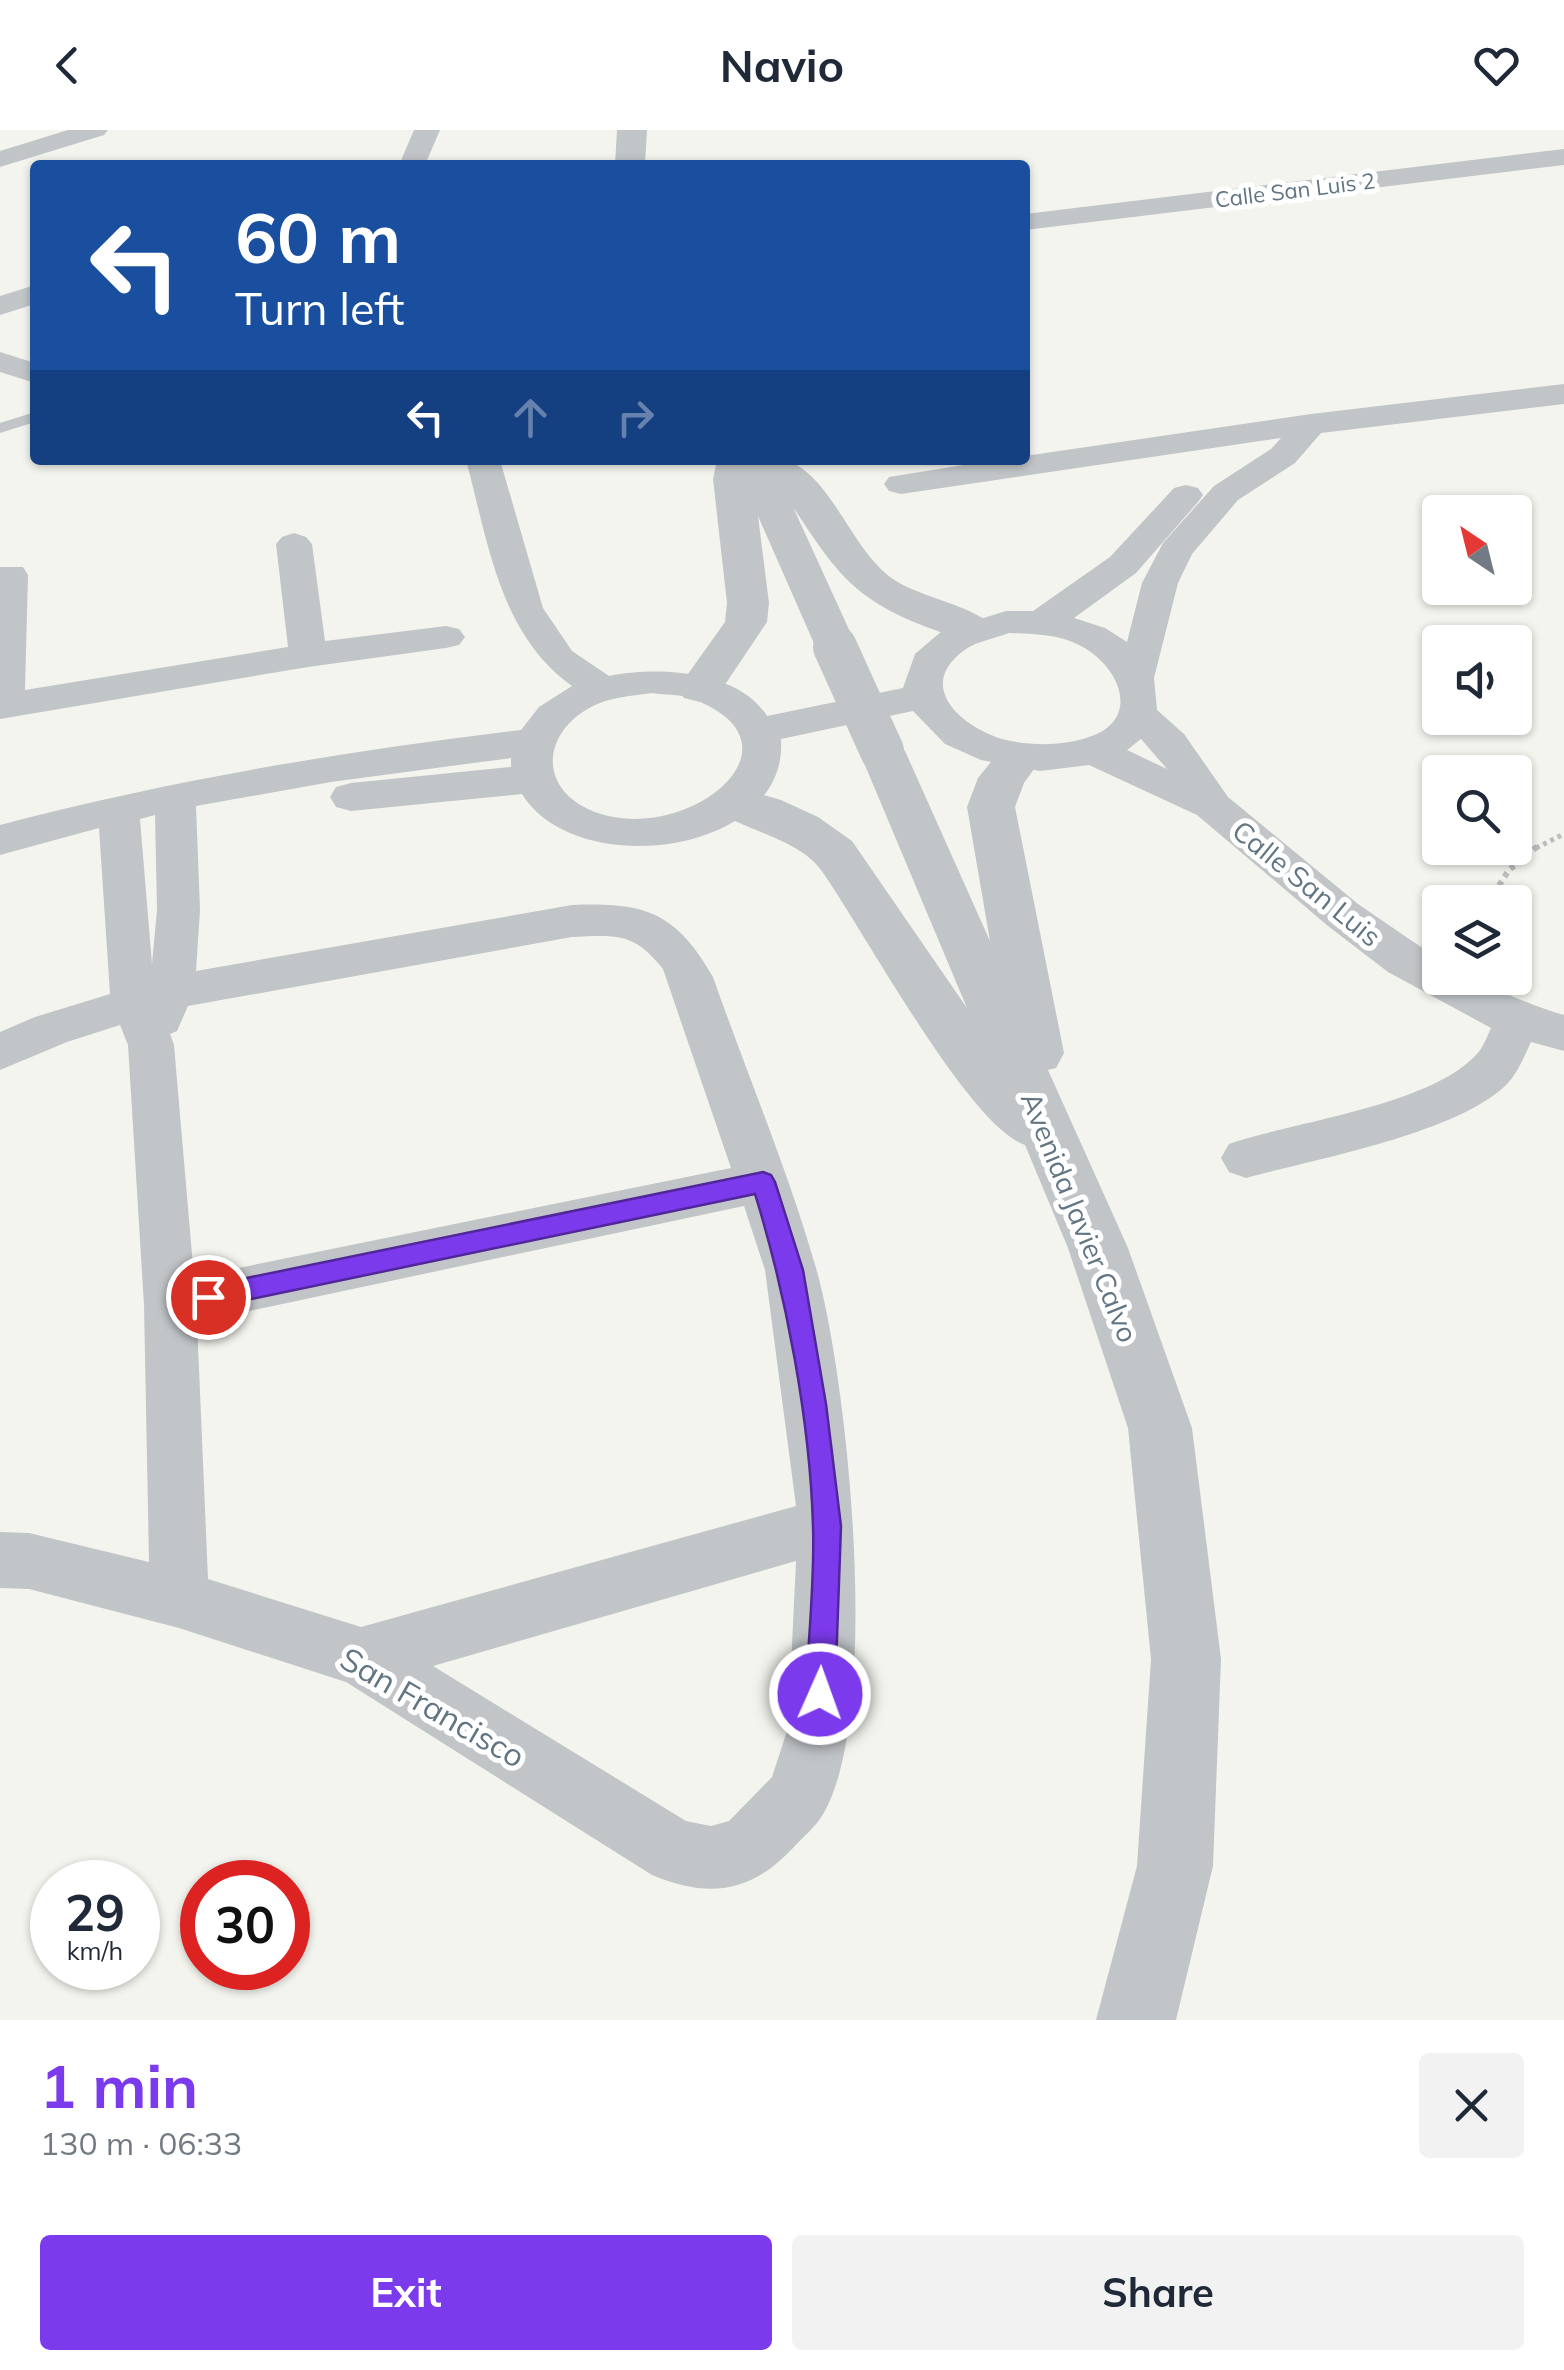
<!DOCTYPE html>
<html lang="en">
<head>
<meta charset="utf-8">
<style>
  :root { --surface:#fff; --page:#f2f2f3; --text:#1f2937; --muted:#747a83; --accent:#7c3aed }
  body { margin:0; font-family:Mulish,sans-serif; background:var(--page); color:var(--text); height:100vh; display:flex; flex-direction:column; font-size:38px; white-space:nowrap }
  * { box-sizing:border-box; margin:0 }
  p { font-size:32px; color:var(--muted) }
  .icon { flex:none; width:55px; height:55px; fill:none; stroke:currentColor; stroke-width:2; stroke-linecap:round; stroke-linejoin:round }
  .map { position:relative; height:1890px; overflow:hidden }
  .panel { display:flex; flex-direction:column; background:var(--surface); flex:1 }
  .panel>* { flex:none }
  .banner { position:absolute; left:30px; top:30px; width:1000px; height:305px; border-radius:10px; box-shadow:0 2px 8px #0004; background:#1a4fa0; color:#fff; overflow:hidden }
  .needle { width:65px; rotate:325deg }
  .controls { position:absolute; left:1422px; top:365px; display:grid; gap:20px }
  .controls a { display:grid; place-items:center; width:110px; height:110px; border-radius:10px; background:var(--surface); box-shadow:0 2px 8px #0004; font-size:50px }
  .speed { position:absolute; left:30px; top:1730px; display:flex; gap:20px; font-size:50px; font-weight:700; text-align:center }
  .speed>* { display:grid; place-content:center; width:130px; height:130px; border-radius:50%; background:var(--surface); box-shadow:0 2px 8px #0004; line-height:1 }
  .speed small { font-size:25px; font-weight:400 }
  .speed .limit { border:15px solid #d22; background:#fff; color:#111 }
  .pin { position:absolute; display:grid; place-items:center; width:85px; height:85px; color:#fff; margin:-42px; border:5px solid #fff; border-radius:50%; box-shadow:0 2px 10px #0007 }
  .me { position:absolute; width:110px; margin:-55px; rotate:2deg; stroke-linejoin:round; filter:drop-shadow(0 0 8px #0008) }
  .turn { display:flex; align-items:center; gap:35px; height:210px; padding:0 40px; font-size:45px }
  .turn .icon { width:130px; height:130px; stroke-width:2.5 }
  .turn b { display:block; font-size:70px; line-height:85px }
  .lanes { display:flex; align-items:center; height:95px; padding:0 40px; background:#0003; justify-content:center; gap:50px; direction:ltr }
  .lanes .off { opacity:.35 }
  .round { display:grid; place-items:center; flex:none; width:105px; height:105px; border-radius:10px; background:var(--page) }
  .overview { display:flex; align-items:center; justify-content:space-between; height:170px; padding:0 40px }
  h1 { font-size:60px; font-weight:700; line-height:75px; color:var(--accent) }
  .action { display:flex; gap:20px; margin-top:auto; padding:20px 40px }
  .action a { flex:1; height:115px; border-radius:10px; background:var(--accent); color:#fff; font-size:40px; font-weight:700; line-height:115px; text-align:center }
  .action a+a { background:var(--page); color:var(--text) }
  header { display:flex; justify-content:space-between; align-items:center; height:130px; padding:0 40px; background:var(--surface); font-size:45px; font-weight:700 }
  .map>svg:first-child { display:block }
  .lines { fill:none; stroke-linecap:round; stroke-linejoin:round }
  .path-far1 { stroke:#bbbdbf; stroke-width:5; stroke-dasharray:4 4; stroke-linecap:butt }
  .path { stroke:#bbbdbf; stroke-width:6; stroke-dasharray:5 5; stroke-linecap:butt }
  .service { fill:#c1c5c8; fill-rule:evenodd }
  .minor { fill:#c1c5c8; fill-rule:evenodd }
  .tertiary { fill:#c1c5c8; fill-rule:evenodd }
  .tertiary-bridge { stroke:#c1c5c8; stroke-width:44 }
  .route { fill:#7c3aed; stroke:#51269a; stroke-width:2.5 }
  .labels { text-anchor:middle; dominant-baseline:central; stroke-width:10; stroke-linejoin:round; paint-order:stroke }
  .far-street-label { font-size:22px; fill:#627582; stroke:#fff }
  .street-label { font-size:28px; fill:#627582; stroke:#fff }
  .near-street-label { font-size:32px; fill:#627582; stroke:#fff }
</style>
</head>
<body>
<header><svg class="icon" aria-label="back" viewBox="0 0 24 24"><path d="M15 5l-7 7 7 7"/></svg>Navio<svg class="icon" aria-label="heart" viewBox="0 0 24 24"><path d="M12 20l-8-8c-3-5 5-10 8-4 3-6 11-1 8 4z"/></svg></header>
<div class="map">
<svg width="1564" height="1890" viewBox="0 0 1564 1890">
  <rect width="100%" height="100%" fill="#f4f4ef"/>
  <g class="lines">
    <polyline class="path-far1" points="1536,718 1564,704"/>
    <polyline class="path" points="1488,772 1509,740 1539,715"/>
    <polygon class="service" points="35,282 35,292 0,303 0,293"/>
    <g class="minor">
      <polygon points="68,0 108,0 104,5 0,37 0,21"/>
      <polygon points="414,0 440,0 425,35 399,35"/>
      <polygon points="1564,19 1564,35 1025,100 1025,84"/>
      <polygon points="35,155 35,174 0,185 0,166"/>
      <polygon points="0,222 35,233 35,253 0,242"/>
      <path d="M1564 254V274L1321 303 1295 333 1238 370 1192 424 1178 453 1154 548 1157 580 1184 604 1228 667 1358 774 1440 830V848C1484 848 1521 874 1564 885V921L1531 912C1525 925 1518 942 1508 953 1460 1003 1315 1029 1246 1048L1229 1042 1221 1028 1229 1014C1296 991 1428 976 1476 925 1483 918 1487 907 1491 898L1388 842 1328 796 1197 685 1089 635 1040 641 981 630 945 614 913 581 781 609C789 725 576 752 522 664L351 681 336 677 330 667 336 657 351 653 511 637V628L331 652 196 676 200 780 196 841 572 775C645 772 676 782 713 847 747 944 788 1040 816 1138 848 1249 884 1594 820 1689 813 1699 802 1708 794 1717 751 1763 710 1769 652 1745L346 1552 179 1498 29 1459 0 1458V1402L29 1403 149 1432 144 1175 128 915 120 895 67 912 0 940V902L35 887 110 864 99 698 0 725V695C171 650 345 621 521 600L539 577 572 556C499 504 488 411 466 330H500L543 478 572 521 609 546C657 536 738 540 767 586L903 558 915 524 942 501 1006 481H1033L1110 427 1174 358 1186 355 1198 358 1203 365 1198 372 1136 443 1074 488 1105 498 1127 512 1142 453 1163 413 1214 356 1271 319 1281 308 901 364 889 361 884 354 889 347 995 330H1025V326L1311 284ZM1009 503C1032 504 1056 504 1077 514 1119 533 1145 591 1086 608 1061 616 1028 616 1002 609 960 596 914 555 966 519 978 511 996 508 1009 503ZM652 563C664 565 678 564 690 568 819 614 680 722 588 679 536 654 545 600 593 576 611 567 632 566 652 563ZM1141 609 1167 639 1127 620ZM155 685 157 780 152 834 140 689ZM572 807C616 805 634 802 663 839L731 1038 194 1147 174 915 170 904 177 901 188 876ZM744 1076 765 1140 796 1376 361 1497 208 1449 197 1192ZM796 1431 788 1598 772 1647 729 1691 711 1696 686 1691 433 1536Z"/>
      <polygon points="294,403 306,407 312,414 325,511 446,496 459,499 465,507 459,515 446,518 308,537 0,589 0,437 23,437 28,445 25,560 288,517 276,414 282,407"/>
    </g>
    <g class="tertiary">
      <polygon points="617,0 647,0 645,35 615,35"/>
      <path d="M717 330C737 330 767 324 786 330 832 346 851 420 893 449 918 467 980 477 995 499L988 508C966 514 950 505 929 498 853 469 836 442 793 377L857 517 850 527 835 530 820 527 758 386 769 473 767 492 716 568 700 572 684 568 678 558 725 492 727 473 713 349Z"/>
      <path d="M882 606 898 610 905 621 990 811 967 677 978 648 1003 617 1019 613 1035 617 1042 628 1024 653 1015 677 1064 923 1056 938 1048 940 1128 1118 1192 1298 1221 1529 1213 1736 1176 1890H1096L1137 1736 1151 1529 1128 1298 1068 1118 1025 1015C968 996 862 797 821 740 795 704 728 699 712 673L719 662 736 657 781 670 818 687 852 711 967 878 859 621 866 610Z"/>
    </g>
    <polyline class="tertiary-bridge" points="835,517 882,621"/>
  </g>
  <path class="route" d="M763 1042 771 1045 775 1052 803 1140 826 1274 841 1396 835 1564 831 1575 820 1579 810 1575 806 1564C808 1509 815 1451 813 1396 810 1290 786 1164 755 1064L208 1178 199 1175 195 1167 199 1160 208 1156Z"/>
  <g class="labels">
    <g class="far-street-label">
      <text transform="translate(1295 60) rotate(-7)">Calle San Luis 2</text>
    </g>
    <g class="street-label">
      <text transform="translate(1307 753) rotate(39)">Calle San Luis</text>
      <text transform="translate(1080 1087) rotate(68)">Avenida Javier Calvo</text>
    </g>
    <g class="near-street-label">
      <text transform="translate(433 1577) rotate(30)">San Francisco</text>
    </g>
  </g>
</svg>
<div class="controls">
<a><svg class="needle" viewBox="-14 -14 28 28"><path d="M0-13l5 13h-10z" fill="#e53935"/><path d="M0 13l5-13h-10z" fill="#747a83"/></svg></a>
<a><svg class="icon" aria-label="sound" viewBox="0 0 24 24"><path d="M4 9h4l5-4v14l-5-4H4zM17 9q2 3 0 6"/></svg></a>
<a><svg class="icon" aria-label="search" viewBox="0 0 24 24"><circle cx="10" cy="10" r="6"/><path d="M15 15l6 6"/></svg></a>
<a><svg class="icon" aria-label="layers" viewBox="0 0 24 24"><path d="M12 4l9 5-9 5-9-5zM3 14l9 5 9-5"/></svg></a>
</div>
<div class="speed"><div>29<small>km/h</small></div><div class="limit">30</div></div>
<div class="pin" style="left:208px;top:1167px;background:#d93025"><svg class="icon" aria-label="arrive" viewBox="0 0 24 24"><path d="M6 21V4h12l-3 4 3 4H6"/></svg></div>
<svg class="me" style="left:820px;top:1564px" viewBox="-20 -20 40 40"><circle r="17" fill="#7c3aed" stroke="#fff" stroke-width="3"/><path d="M0-11L8 9 0 5-8 9z" fill="#fff"/></svg>
<div class="banner">
<div class="turn"><svg class="icon" aria-label="left" viewBox="0 0 24 24"><path d="M17 20v-9H6M10 6l-5 5 5 5"/></svg><div><b>60 m</b>Turn left</div></div>
<div class="lanes"><svg class="icon" aria-label="left" viewBox="0 0 24 24"><path d="M17 20v-9H6M10 6l-5 5 5 5"/></svg><svg class="icon off" aria-label="ahead" viewBox="0 0 24 24"><path d="M12 20V5M6 11l6-6 6 6"/></svg><svg class="icon off" aria-label="right" viewBox="0 0 24 24"><path d="M7 20v-9h11M14 6l5 5-5 5"/></svg></div>
</div>
</div>
<section class="panel">
<div class="overview"><div><h1>1 min</h1><p>130 m · 06:33</p></div><a class="round"><svg class="icon" aria-label="close" viewBox="0 0 24 24"><path d="M6 6l12 12M18 6L6 18"/></svg></a></div>
<div class="action"><a>Exit</a><a>Share</a></div>
</section>
</body>
</html>
